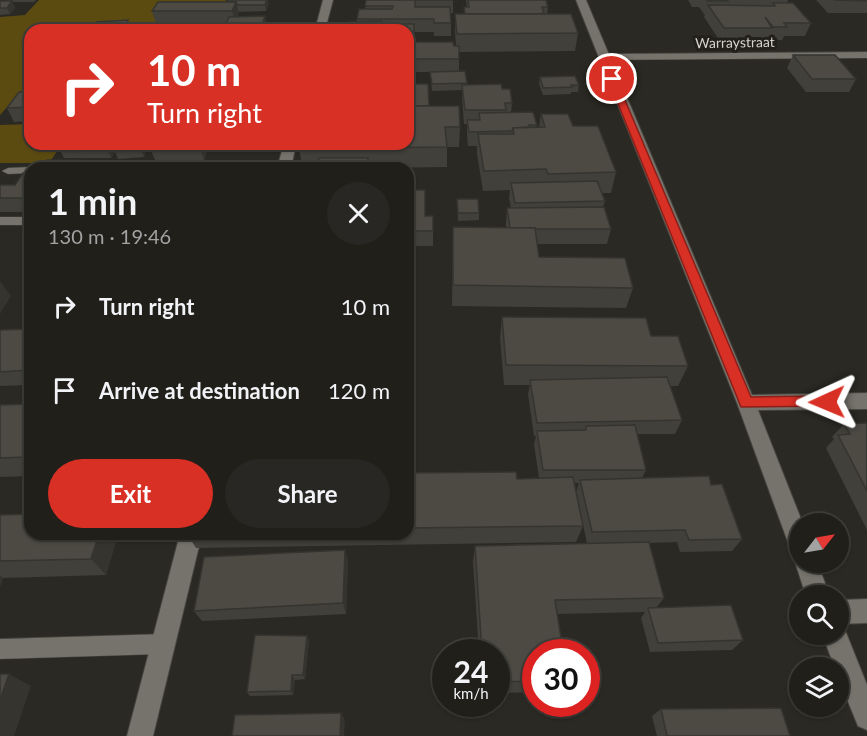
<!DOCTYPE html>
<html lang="en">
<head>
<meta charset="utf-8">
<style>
  :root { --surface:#201f1a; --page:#282723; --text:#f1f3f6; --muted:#a2a2a2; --line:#3d3d39; --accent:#d93025 }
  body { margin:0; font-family:Lato,sans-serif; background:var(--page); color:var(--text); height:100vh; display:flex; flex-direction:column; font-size:22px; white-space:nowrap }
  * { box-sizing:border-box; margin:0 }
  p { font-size:20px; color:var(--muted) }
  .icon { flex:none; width:33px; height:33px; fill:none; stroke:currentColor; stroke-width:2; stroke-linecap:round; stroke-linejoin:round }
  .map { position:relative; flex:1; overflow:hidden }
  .details { position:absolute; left:24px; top:162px; width:390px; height:378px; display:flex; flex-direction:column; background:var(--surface); border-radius:18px; box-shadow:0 2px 4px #0004,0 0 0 2px var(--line) }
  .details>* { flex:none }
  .top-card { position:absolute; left:24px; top:24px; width:390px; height:126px; border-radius:18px; box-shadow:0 2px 4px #0004,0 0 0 2px var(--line); background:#d93025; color:#fff; overflow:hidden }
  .needle { width:39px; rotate:59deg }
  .buttons { position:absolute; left:789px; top:513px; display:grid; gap:12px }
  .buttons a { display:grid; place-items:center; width:60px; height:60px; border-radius:50%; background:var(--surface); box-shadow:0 2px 4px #0004,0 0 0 2px var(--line); font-size:30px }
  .speed { position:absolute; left:432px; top:639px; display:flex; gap:12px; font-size:30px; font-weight:700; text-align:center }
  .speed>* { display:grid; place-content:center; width:78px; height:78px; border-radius:50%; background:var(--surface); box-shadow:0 2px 4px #0004,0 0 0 2px var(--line); line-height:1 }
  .speed small { font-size:15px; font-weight:400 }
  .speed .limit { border:9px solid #d22; background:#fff; color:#111 }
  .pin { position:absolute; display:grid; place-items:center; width:51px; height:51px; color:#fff; margin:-26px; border:3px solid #fff; border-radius:50%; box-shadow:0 2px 6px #0007 }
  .me { position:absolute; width:66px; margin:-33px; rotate:269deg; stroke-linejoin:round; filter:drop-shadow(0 0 4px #0008) }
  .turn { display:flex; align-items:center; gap:21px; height:126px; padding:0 24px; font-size:27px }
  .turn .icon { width:78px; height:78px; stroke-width:2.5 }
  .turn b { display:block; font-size:42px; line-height:51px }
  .round { display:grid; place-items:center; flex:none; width:63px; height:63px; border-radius:32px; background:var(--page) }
  .overview { display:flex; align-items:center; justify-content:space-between; height:102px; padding:0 24px }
  h1 { font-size:36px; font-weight:700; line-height:45px }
  .button { display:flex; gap:12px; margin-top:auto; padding:12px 24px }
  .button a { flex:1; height:69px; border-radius:36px; background:var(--accent); color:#fff; font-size:24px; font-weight:700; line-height:69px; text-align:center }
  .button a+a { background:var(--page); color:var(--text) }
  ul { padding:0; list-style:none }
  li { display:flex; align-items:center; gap:18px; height:84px; padding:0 24px }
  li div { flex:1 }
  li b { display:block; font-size:22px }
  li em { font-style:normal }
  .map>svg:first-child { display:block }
  .green { fill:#5c4b11 }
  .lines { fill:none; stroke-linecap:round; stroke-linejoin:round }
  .service-casing { stroke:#46443e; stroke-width:1 }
  .minor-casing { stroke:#46443e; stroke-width:2 }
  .service { fill:#75736b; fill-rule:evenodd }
  .minor { fill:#75736b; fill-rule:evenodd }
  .wall { fill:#41403a; fill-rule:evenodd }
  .shaded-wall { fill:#35342f }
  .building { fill:#4c4a43; stroke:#35342f; stroke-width:1.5 }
  .route { fill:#d93025; stroke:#8d1f18; stroke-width:1.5 }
  .labels { text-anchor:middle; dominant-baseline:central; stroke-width:6; stroke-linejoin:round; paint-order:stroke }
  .far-street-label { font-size:14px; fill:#d4d3ce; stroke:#222019 }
</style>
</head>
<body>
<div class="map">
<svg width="867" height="736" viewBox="0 0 867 736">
  <rect width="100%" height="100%" fill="#2b2923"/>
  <g class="green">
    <polygon points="39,0 226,0 221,11 164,23 73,27 71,30 30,30 30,87 25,87 0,115 0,17 25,15"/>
    <polygon points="30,124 30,144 62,144 49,163 0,163 0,125"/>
  </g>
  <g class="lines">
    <defs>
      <g id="service">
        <polygon points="867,52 867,58 603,60 599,57 603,54"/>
        <polygon points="30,167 34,168 30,168 30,173 8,174 2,171 8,168"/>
        <rect x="0" y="217" width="30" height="8"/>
        <polygon points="163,634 170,637 173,644 170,651 163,654 0,659 0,639"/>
      </g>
      <g id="minor">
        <polygon points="323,0 333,0 325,30 315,30"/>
        <polygon points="576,0 586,0 752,395 867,393 867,409 758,410 803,524 800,524 800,562 817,562 830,596 806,596 795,562 798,555 792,552 789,545 737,403"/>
        <polygon points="284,144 296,144 291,168 277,168"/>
        <polygon points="180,534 202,534 153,736 127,736"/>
        <polygon points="867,599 867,623 839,624 843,625 867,685 867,730 858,726 838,677 838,668 835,668 822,634 838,634 838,600"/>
      </g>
    </defs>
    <use href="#service" class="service-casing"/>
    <use href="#minor" class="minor-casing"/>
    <use href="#service" class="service"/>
    <use href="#minor" class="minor"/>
  </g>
  <g class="wall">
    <polygon points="6,0 36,0 34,2 12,2 15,8 10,14 0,15 0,1 6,1"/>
    <polygon points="366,0 453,0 453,13 451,13 451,36 434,36 434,32 414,32 415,42 456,46 455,32 455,14 464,14 464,7 467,7 466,0 546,0 548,7 547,14 578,33 575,51 459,52 459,71 467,83 467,85 502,89 512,103 511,113 537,125 536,127 539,127 541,114 573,126 616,172 611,193 602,193 605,201 603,207 611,229 607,244 537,244 539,257 633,288 626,308 452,306 453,227 506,227 506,222 507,208 511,208 509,198 510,190 483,191 477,154 477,146 468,146 467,134 467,124 464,124 462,98 462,90 432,91 430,72 408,72 408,30 350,30 357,22 357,19 365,9"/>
    <polygon points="688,0 788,0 787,3 811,23 805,36 784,36 782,40 768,40 767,41 720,41 704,17 705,14 704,14 699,7 692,7"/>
    <polygon points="816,0 867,0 867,13 828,13"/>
    <polygon points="227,2 269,3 266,11 238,12 238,17 265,16 267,30 191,30 224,28 226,23 156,24 152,11"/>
    <polygon points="793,55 856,79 849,92 806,92 787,68"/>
    <polygon points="540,77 579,85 578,92 571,92 571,94 543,95 539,84"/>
    <polygon points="30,92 30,121 14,122 7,108"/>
    <polygon points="429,106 460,127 459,147 447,147 447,167 367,168 302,166 299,148"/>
    <polygon points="57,144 146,144 147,147 144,157 118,159 115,152 111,158 64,158"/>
    <polygon points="210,144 204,160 155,160 149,146"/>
    <polygon points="30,173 30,212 0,212 0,185 15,185"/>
    <polygon points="408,190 425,216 433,216 433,246 408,246"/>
    <polygon points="457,199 479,213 479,220 458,221"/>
    <polygon points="408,283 413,307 414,315 408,315"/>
    <path d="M502 317 651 336 688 366 678 386H670L682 420 675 434H637L646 470 642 478 711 485 742 539 732 551 680 552 677 542 649 543 664 598 656 608 743 640 732 650 650 652 641 618 645 612 557 614 536 652V692L496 693V652H479L473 562 475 546 587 543 579 506 583 526 576 542 196 548 187 534H408V473L517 479 539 478 534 444 536 436H534L528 394 530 385H504L500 338ZM574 483H579L576 492Z"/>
    <polygon points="30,329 30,385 0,386 0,330"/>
    <polygon points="30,404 30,476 0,477 0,405"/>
    <polygon points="867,423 867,530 826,448 834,439 832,437 844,424"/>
    <polygon points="0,515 118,534 106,575 3,578 0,586"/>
    <polygon points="345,550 348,561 346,614 202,621 194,611"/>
    <polygon points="307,636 309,641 305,679 295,680 293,695 250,696 247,692"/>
    <polygon points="661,709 790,736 657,736 652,716"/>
  </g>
  <g class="shaded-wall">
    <polygon points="267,0 268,0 269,3 266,11 265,5"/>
    <polygon points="12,1 15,8 10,14 7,8"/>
    <polygon points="236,2 239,14 235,23 232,11"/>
    <polygon points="265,16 267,30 260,30"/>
    <polygon points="128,20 130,27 129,30 123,30"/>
    <polygon points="105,144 119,144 111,158"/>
    <polygon points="143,144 146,144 147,147 144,157 141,150"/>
    <polygon points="200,144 210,144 204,160 199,145"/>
    <polygon points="118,161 122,168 114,168"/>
    <polygon points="0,281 11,296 0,314"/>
    <polygon points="30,448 30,462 26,457"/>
    <polygon points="99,534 118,534 106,575 91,559"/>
    <polygon points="345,550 348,561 346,614 343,603"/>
    <polygon points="0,575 3,578 0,586"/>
    <polygon points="307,636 309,641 305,679 303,675"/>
    <polygon points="9,674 31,686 14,736 0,736 0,700"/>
    <polygon points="292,675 295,680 293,695 291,691"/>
    <polygon points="341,713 345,720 344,736 340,736"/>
  </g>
  <g class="building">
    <polygon points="228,0 267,0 265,5 237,5 236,2 227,2"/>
    <polygon points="366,0 453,0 415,0 415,7 450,7 451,23 434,23 434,19 357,19 359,9 392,9 393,6 365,6"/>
    <polygon points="468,0 546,0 548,7 542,7 544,13 538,14 465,14 464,7 469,7"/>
    <polygon points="707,0 727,0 728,1 707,1"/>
    <polygon points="834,0 867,0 867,1"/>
    <polygon points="0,1 12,1 7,8 0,8"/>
    <polygon points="158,2 236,2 232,11 152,11"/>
    <polygon points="773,3 793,3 811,23 784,23 787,27 773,27 765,17 772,28 724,28 708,5 775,6"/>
    <polygon points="455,14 571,14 578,33 457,34"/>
    <polygon points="265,16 260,30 191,30 192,28 224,28 229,17"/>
    <polygon points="128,20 123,30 91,30 96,22"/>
    <polygon points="382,21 382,30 350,30 350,22"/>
    <polygon points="392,24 414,24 414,38 408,38 408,30 386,30 386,29 392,29"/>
    <polygon points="166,28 165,30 130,30 131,29"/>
    <polygon points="408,42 453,42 454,46 459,46 459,59 408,59"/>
    <polygon points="793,55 835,55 856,79 812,79"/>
    <polygon points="465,71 467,83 432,84 430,72"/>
    <polygon points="575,76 579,85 571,85 572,87 543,88 540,77"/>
    <polygon points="408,84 428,84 429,106 408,106"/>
    <polygon points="501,84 502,89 510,89 512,103 505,103 506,110 465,110 462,85"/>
    <polygon points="19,92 30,92 30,107 7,108"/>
    <polygon points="408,106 459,106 460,127 445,127 447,147 299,148 300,144 408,144"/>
    <polygon points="533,112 537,125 529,125 529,127 513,128 512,131 469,132 467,120 480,120 479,113"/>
    <polygon points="541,114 568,114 573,126 598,126 616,172 548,174 546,169 484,171 478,134 514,134 513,128 545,127"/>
    <polygon points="118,144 143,144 141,150 115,151"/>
    <polygon points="150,144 200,144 199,145 149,146"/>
    <polygon points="319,158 368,158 367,168 285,168 286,166 318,165"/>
    <polygon points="47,160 118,161 114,168 41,168"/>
    <polygon points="23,173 30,173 30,198 0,198 0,185 15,185"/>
    <polygon points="597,181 605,201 515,203 511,183"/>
    <polygon points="408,190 425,190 425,216 433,216 433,231 408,231"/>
    <polygon points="457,199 478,199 479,213 458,213"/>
    <polygon points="604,207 611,229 535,229 535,228 510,228 507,208"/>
    <polygon points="453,227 535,228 539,257 625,258 633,288 453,285"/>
    <polygon points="408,283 411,283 413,307 408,307"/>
    <polygon points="502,317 646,318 651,336 678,336 688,366 506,365"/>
    <polygon points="30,329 30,370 0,372 0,330"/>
    <polygon points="667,377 682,420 537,423 530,380"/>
    <polygon points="30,404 30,448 26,457 0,458 0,405"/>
    <polygon points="867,423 867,491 838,435 850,434 844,424"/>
    <polygon points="635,425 646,470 543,470 537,431 586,430 586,426"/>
    <polygon points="516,472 517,479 573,477 583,526 408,528 408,473"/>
    <polygon points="709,476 711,485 722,484 742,539 689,540 685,530 592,532 580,480"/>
    <polygon points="30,514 30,534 99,534 91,559 0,561 0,515"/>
    <polygon points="649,542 664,598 555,600 562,644 578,643 579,652 536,652 536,681 496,682 496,652 482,652 475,546"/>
    <polygon points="345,550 343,603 194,611 204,557"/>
    <polygon points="731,605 743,640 658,643 648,608"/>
    <polygon points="255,635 307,636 303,675 292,675 291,691 247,692"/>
    <polygon points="0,674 9,674 0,700"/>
    <polygon points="781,708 790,736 667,736 661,709"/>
    <polygon points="341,713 340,736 232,736 235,715"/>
  </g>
  <polygon class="route" points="609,77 616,79 751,397 827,396 832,398 834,402 832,406 741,407 608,79"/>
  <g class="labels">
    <g class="far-street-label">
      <text transform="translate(735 42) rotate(-1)">Warraystraat</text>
    </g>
  </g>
</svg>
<div class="buttons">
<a><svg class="needle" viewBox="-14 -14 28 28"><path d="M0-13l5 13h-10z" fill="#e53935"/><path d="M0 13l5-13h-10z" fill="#a2a2a2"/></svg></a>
<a><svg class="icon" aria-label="search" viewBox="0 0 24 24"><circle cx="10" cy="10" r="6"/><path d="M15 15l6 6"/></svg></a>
<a><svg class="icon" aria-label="layers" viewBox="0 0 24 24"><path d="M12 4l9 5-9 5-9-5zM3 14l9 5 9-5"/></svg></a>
</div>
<div class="speed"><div>24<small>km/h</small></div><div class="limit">30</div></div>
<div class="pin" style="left:612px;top:79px;background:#d93025"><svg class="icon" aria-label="arrive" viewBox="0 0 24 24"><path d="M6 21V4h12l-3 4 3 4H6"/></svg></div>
<svg class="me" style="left:827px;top:402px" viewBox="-20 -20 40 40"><path d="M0-17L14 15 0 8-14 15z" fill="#d93025" stroke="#fff" stroke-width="4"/></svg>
<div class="top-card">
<div class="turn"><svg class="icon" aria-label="right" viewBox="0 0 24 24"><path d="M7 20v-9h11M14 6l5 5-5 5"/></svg><div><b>10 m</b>Turn right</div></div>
</div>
<section class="details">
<div class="overview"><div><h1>1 min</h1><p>130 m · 19:46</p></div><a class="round"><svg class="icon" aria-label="close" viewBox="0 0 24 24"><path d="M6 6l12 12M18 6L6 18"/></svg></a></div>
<ul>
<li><svg class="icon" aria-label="right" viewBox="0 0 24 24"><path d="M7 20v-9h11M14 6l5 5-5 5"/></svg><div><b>Turn right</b></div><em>10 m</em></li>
<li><svg class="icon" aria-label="arrive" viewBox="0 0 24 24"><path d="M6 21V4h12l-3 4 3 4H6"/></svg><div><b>Arrive at destination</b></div><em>120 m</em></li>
</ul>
<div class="button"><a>Exit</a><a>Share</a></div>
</section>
</div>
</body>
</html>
